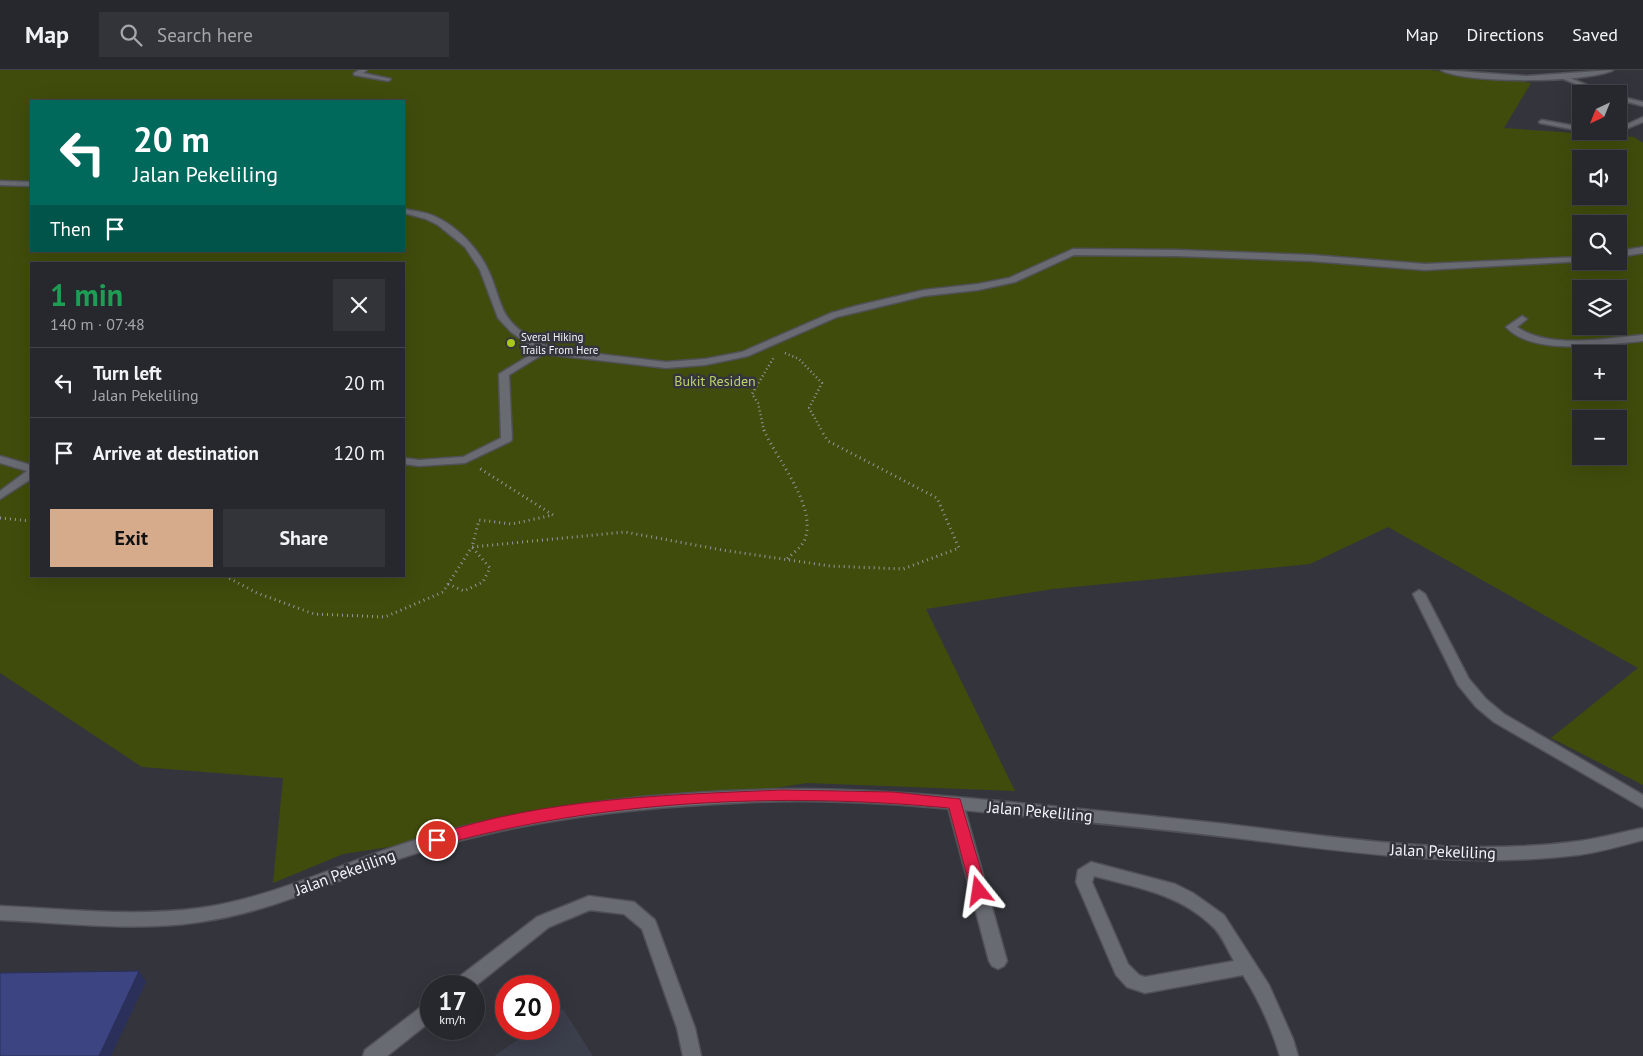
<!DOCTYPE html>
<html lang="en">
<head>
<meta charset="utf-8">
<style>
  :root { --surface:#27282d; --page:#333439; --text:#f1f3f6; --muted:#a4a6aa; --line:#434449; --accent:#d6ab8b }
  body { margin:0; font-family:"PT Sans",sans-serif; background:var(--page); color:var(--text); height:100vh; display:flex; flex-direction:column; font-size:19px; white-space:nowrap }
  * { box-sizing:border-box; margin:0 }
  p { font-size:16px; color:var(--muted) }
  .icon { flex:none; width:28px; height:28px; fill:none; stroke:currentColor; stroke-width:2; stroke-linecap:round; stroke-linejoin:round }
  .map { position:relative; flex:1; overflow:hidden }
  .sheet { position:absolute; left:30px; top:192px; width:375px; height:315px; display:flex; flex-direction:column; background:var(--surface); border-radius:0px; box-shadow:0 5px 20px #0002,0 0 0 1px var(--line) }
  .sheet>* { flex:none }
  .banner { position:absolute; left:30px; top:30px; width:375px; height:152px; border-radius:0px; box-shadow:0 5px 20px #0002,0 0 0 1px var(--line); background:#00695c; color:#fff; overflow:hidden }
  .needle { width:32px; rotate:223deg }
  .buttons { position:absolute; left:1572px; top:15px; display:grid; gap:10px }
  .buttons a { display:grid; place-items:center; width:55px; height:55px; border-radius:0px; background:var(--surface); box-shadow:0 5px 20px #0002,0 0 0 1px var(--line); font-size:25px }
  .speed { position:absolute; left:420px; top:905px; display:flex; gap:10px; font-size:25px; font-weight:700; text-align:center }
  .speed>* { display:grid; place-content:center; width:65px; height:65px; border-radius:50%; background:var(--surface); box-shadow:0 5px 20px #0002,0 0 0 1px var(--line); line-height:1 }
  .speed small { font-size:12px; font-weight:400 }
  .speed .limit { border:8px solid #d22; background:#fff; color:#111 }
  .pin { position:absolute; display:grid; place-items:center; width:42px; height:42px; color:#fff; margin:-21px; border:2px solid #fff; border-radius:50%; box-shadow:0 1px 5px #0007 }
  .me { position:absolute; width:55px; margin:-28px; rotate:345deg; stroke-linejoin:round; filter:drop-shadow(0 0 4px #0008) }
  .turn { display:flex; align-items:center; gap:18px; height:105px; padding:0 20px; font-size:22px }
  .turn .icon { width:65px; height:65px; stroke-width:2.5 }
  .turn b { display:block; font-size:35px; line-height:42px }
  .then { display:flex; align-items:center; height:48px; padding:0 20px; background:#0003; gap:10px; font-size:19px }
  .round { display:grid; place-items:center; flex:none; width:52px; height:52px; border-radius:0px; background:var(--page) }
  .summary { display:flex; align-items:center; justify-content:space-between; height:85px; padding:0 20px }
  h1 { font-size:30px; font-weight:700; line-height:38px; color:#1e9e55 }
  .primary-button { display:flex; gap:10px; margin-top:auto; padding:10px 20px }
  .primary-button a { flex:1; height:58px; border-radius:0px; background:var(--accent); color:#111; font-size:20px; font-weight:700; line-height:58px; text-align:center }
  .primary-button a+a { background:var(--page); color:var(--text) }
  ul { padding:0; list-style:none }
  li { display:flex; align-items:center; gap:15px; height:70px; padding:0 20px; border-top:1px solid var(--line) }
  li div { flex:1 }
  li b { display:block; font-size:19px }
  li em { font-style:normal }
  header { display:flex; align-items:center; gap:30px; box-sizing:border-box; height:70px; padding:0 25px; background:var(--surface); border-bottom:1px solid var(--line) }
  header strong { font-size:24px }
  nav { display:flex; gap:28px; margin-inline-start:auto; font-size:18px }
  .search { width:350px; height:45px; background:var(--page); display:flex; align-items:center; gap:12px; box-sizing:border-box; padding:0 18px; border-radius:0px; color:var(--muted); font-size:19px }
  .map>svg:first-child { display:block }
  .built { fill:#3b3e4b }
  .green { fill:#404c0c; fill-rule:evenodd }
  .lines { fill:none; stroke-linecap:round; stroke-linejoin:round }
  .lane-casing { stroke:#4f5156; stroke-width:3 }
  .street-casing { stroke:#4f5156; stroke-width:3 }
  .secondary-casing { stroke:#4f5156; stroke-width:3 }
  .path-far1 { stroke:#94959b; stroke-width:2.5; stroke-dasharray:1 3; stroke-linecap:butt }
  .path { stroke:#94959b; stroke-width:3; stroke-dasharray:1 4; stroke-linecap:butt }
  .lane { fill:#696b73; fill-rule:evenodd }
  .street { fill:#696b73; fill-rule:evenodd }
  .secondary { fill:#696b73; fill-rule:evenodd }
  .shaded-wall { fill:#2a305a }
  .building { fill:#3c4581; stroke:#2a305a }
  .route { fill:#e11d48; stroke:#92132f }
  .poi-dot { fill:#a9c71a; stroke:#34353c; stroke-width:2 }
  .labels { text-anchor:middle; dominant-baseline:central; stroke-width:5; stroke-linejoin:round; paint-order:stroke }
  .far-poi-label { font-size:11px; fill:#f3f4f9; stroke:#34353c; text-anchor:start }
  .park-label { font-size:14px; fill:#bad26e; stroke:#34353c }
  .near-street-label { font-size:16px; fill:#f3f4f9; stroke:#34353c }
</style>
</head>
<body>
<header>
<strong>Map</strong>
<div class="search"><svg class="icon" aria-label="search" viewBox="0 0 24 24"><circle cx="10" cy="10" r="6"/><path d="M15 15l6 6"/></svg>Search here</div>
<nav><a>Map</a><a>Directions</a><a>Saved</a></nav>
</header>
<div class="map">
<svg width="1643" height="986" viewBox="0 0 1643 986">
  <rect width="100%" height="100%" fill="#34353c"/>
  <polygon class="built" points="563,939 593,986 494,986 534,959 549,959 549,949"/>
  <path class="green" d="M0 0H1430L1531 13 1504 58 1634 67 1643 73V715L1551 668 1638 598 1388 457 1310 494 1053 519 926 539 1015 721 807 713 343 784 273 813 283 708 142 697 0 603ZM31 31H404V181H31ZM1581 89H1619V126H1581ZM1581 154H1619V191H1581ZM31 194H404V506H31ZM1581 219H1619V256H1581ZM1581 284H1619V321H1581ZM1581 349H1619V386H1581Z"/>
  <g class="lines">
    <defs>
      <g id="lane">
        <polygon points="359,0 367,0 363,3 391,9 388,11 354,5 354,3"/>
        <polygon points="1561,6 1565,6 1609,24 1600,24 1561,8"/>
        <polygon points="1619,26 1643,32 1643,36 1619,30"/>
        <polygon points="1643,47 1643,52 1621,61 1616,61 1619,61 1619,58"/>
        <polygon points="1542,50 1581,57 1581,61 1540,53 1539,52"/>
        <polygon points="545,276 550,279 548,281 509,305 512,369 511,371 465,393 419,396 404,394 404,388 419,390 463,387 501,368 499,304"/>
        <polygon points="0,386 31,395 31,409 0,429 0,421 27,401 0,393"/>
        <polygon points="955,727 960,729 963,733 1007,891 1004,896 998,899 992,896 989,891 947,733 950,729"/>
        <polygon points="589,826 634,832 655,850 695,958 701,986 683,986 677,958 642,859 624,844 590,840 549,857 474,917 452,916 455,910 537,847"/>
        <polygon points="431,932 431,951 387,986 363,986 365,980 425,934"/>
      </g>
      <g id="street">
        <polygon points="0,111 31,112 31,116 0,115"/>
        <path d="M404 139C414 141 425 142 434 146 457 156 479 179 489 202 496 216 499 236 508 248 520 264 538 273 556 279L666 292 705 289 742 282 831 243 856 236 924 220 978 214 1009 208 1073 179 1177 180 1311 185 1425 194 1581 187V191H1584L1425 200 1311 191 1177 186 1074 185 1015 212 978 220 924 226 837 247 748 286 705 295 666 298 554 285 532 277 511 262 498 248 480 200 465 177 438 155 426 149 404 143Z"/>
        <polygon points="1643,177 1643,183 1619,187 1619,181"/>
        <path d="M1522 246 1527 249 1517 257C1549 280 1606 268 1643 265V271C1606 274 1534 287 1506 257Z"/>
        <polygon points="1419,520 1425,524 1469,609 1486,629 1504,644 1643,725 1643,738 1494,652 1476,637 1458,615 1413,524"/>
        <path d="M1091 792 1175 814 1193 823 1224 845 1269 915 1293 969 1298 986H1280C1271 957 1259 930 1243 905L1145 923 1127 917 1116 905 1076 812 1078 800ZM1094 806C1135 817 1179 824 1211 855 1221 863 1227 879 1234 891L1145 907 1139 905 1128 894 1092 812Z"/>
      </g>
      <g id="secondary">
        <path d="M1441 0 1527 6 1613 0C1591 13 1464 14 1441 0Z"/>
        <path d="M796 719C867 719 938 725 1009 732 1082 739 1154 746 1226 754 1343 768 1462 787 1580 771 1601 768 1622 762 1643 758V770C1621 776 1600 782 1578 785 1463 799 1350 782 1236 768 1161 759 1087 752 1012 745 925 736 840 728 753 732 641 737 530 748 423 781 348 804 278 841 200 852 134 862 66 853 0 850V836C66 839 134 847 200 838 278 827 349 789 425 767 546 732 671 721 796 719Z"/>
      </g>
    </defs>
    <use href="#lane" class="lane-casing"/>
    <use href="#street" class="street-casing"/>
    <use href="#secondary" class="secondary-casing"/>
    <g class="path-far1">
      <polyline points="785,283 799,289 822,313 809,338 822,361"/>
      <polyline points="764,361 758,333 752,324 774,287"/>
    </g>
    <g class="path">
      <path d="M764 360C776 389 817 435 805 469 802 477 793 483 787 489"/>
      <polyline points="0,448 31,451"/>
      <polyline points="225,506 257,523 314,544 385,547 443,522 472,477 625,462 722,480 830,496 903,499 959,478 937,428 828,371 821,360"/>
      <polyline points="448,514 464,521 483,512 490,498 472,477 479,450 512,454 553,445 479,398"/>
    </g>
    <use href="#lane" class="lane"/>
    <use href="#street" class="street"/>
    <use href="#secondary" class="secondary"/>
  </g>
  <polygon class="shaded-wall" points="139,901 146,912 111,986 99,986"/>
  <polygon class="building" points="139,901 99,986 0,986 0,903"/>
  <path class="route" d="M782 720 893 722 960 729 987 821 984 826 979 827 974 826 971 821 949 738C781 722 600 730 437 776L432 774 430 770 432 766C544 728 664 725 782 720Z"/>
  <circle class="poi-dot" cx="511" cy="273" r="5"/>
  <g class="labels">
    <g class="far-poi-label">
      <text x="521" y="267">Sveral Hiking<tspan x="521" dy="13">Trails From Here</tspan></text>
    </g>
    <g class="park-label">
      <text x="715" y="311">Bukit Residen</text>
    </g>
    <g class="near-street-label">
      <text transform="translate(1040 741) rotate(5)">Jalan Pekeliling</text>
      <text transform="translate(1443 781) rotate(2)">Jalan Pekeliling</text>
      <text transform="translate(345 802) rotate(-20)">Jalan Pekeliling</text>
    </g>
  </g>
</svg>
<div class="buttons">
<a><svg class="needle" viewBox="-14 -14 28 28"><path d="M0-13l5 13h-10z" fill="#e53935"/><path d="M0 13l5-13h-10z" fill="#a4a6aa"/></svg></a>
<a><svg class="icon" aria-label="sound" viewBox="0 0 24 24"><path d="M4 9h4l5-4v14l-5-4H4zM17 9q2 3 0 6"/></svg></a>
<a><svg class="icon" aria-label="search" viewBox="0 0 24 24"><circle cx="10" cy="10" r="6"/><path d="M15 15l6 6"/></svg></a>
<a><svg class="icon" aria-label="layers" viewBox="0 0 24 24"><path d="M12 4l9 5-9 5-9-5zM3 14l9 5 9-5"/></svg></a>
<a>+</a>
<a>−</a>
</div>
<div class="speed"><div>17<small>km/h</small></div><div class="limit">20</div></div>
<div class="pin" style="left:437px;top:770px;background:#d93025"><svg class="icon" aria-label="arrive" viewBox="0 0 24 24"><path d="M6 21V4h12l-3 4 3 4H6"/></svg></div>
<svg class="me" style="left:979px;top:821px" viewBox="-20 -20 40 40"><path d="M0-17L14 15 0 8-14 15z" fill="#e11d48" stroke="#fff" stroke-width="4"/></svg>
<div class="banner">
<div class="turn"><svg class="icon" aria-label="left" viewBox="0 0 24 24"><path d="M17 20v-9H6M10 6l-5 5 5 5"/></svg><div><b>20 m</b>Jalan Pekeliling</div></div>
<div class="then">Then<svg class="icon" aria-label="arrive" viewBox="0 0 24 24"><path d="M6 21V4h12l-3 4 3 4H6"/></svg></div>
</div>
<section class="sheet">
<div class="summary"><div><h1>1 min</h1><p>140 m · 07:48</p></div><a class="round"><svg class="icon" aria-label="close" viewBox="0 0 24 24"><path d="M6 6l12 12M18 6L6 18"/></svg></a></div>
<ul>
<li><svg class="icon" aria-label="left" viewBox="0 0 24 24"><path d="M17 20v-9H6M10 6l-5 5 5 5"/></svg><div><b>Turn left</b><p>Jalan Pekeliling</p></div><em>20 m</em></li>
<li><svg class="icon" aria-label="arrive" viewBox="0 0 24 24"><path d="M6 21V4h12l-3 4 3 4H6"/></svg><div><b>Arrive at destination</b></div><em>120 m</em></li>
</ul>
<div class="primary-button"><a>Exit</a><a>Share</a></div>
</section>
</div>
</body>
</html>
